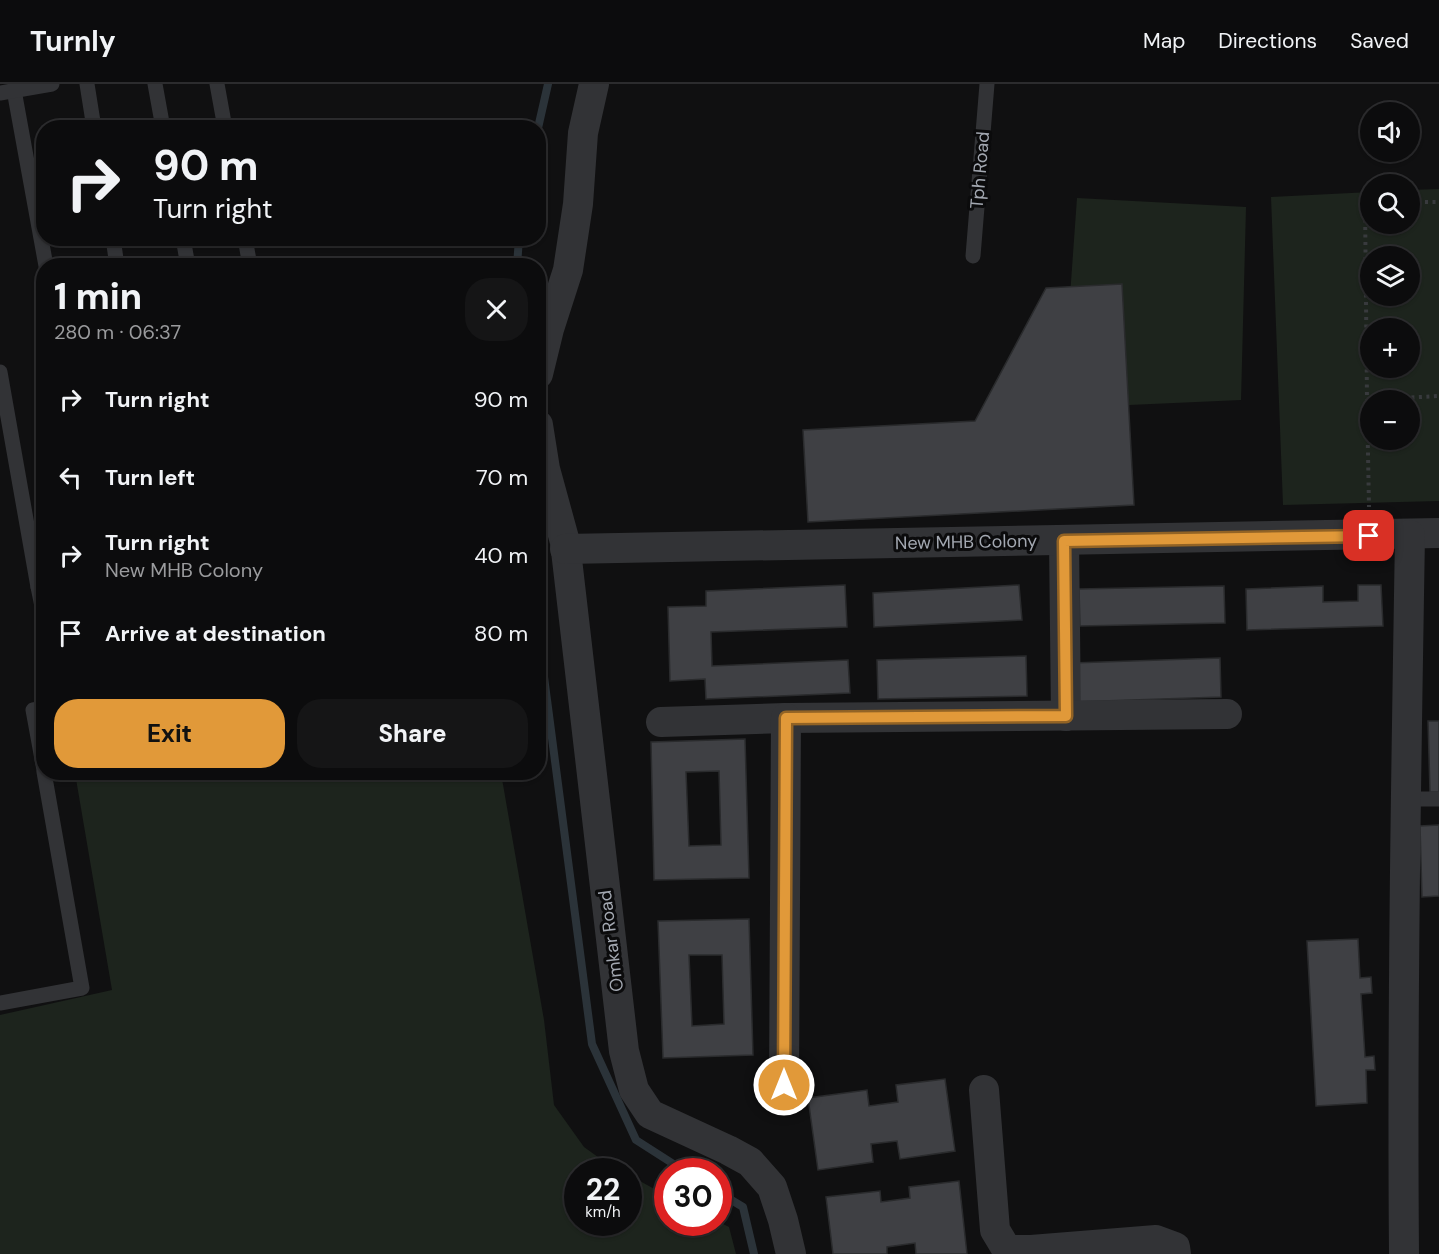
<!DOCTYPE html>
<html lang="en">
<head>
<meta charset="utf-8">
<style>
  :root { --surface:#0c0c0d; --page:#151516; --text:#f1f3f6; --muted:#9a9b9d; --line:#2c2c2e; --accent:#e19939 }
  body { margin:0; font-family:"DM Sans",sans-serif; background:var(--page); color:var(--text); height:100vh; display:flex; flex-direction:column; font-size:22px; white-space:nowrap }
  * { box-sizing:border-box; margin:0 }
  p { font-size:20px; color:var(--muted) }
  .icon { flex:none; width:33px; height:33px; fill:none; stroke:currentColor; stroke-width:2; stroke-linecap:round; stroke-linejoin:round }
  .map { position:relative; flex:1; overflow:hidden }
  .panel { position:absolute; left:36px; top:174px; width:510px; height:522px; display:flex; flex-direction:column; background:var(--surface); border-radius:24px; box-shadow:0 2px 4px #0004,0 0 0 2px var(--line) }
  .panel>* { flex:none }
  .top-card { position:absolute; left:36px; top:36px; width:510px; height:126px; border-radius:24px; box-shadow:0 2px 4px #0004,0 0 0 2px var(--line); background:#0c0c0d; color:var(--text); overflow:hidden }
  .fabs { position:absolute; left:1360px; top:18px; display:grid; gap:12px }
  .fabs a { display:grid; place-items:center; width:60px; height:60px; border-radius:50%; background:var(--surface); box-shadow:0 2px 4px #0004,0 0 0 2px var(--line); font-size:30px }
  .speed { position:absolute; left:564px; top:1074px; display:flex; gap:12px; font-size:30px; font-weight:700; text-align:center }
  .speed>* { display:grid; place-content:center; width:78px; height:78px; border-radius:50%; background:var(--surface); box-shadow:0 2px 4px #0004,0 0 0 2px var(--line); line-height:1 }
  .speed small { font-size:15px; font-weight:400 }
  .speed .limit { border:9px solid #d22; background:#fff; color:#111 }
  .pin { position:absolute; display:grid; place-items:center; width:51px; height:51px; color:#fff; margin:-26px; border-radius:12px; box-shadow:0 3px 9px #0006 }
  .me { position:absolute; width:66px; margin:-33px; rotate:0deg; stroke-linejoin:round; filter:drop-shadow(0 0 4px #0008) }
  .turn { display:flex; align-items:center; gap:21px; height:126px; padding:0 18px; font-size:27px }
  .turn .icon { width:78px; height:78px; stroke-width:2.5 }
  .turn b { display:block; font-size:42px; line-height:51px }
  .round { display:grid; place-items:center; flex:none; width:63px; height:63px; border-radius:24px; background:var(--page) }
  .headline { display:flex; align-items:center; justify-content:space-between; height:102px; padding:0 18px }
  h1 { font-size:36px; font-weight:800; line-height:45px }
  .primary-button { display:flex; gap:12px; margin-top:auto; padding:12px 18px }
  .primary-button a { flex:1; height:69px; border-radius:24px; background:var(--accent); color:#111; font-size:24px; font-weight:800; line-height:69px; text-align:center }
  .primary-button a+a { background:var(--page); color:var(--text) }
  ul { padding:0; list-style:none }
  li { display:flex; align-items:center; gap:18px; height:78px; padding:0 18px }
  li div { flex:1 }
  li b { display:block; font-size:22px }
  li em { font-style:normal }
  header { display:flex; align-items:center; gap:36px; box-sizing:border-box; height:84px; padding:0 30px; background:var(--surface); border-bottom:2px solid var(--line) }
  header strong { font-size:28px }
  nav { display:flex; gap:33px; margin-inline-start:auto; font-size:21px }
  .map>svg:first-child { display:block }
  .green { fill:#1d241d; fill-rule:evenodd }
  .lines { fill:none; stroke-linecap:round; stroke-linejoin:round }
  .stream { stroke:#2b3339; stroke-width:8 }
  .building { fill:#3f4044; stroke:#2a2b2d; stroke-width:1.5; fill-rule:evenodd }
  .path { stroke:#383a3d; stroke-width:4; stroke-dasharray:3 4.5; stroke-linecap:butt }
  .lane { stroke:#323336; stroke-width:15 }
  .street { stroke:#323336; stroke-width:30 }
  .route-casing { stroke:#926325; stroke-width:15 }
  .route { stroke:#e19939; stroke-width:10 }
  .labels { text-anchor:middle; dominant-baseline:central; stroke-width:6; stroke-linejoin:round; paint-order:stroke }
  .street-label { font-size:18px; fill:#a3a8b1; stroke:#0b0b0c }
</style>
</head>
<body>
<header>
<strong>Turnly</strong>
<nav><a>Map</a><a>Directions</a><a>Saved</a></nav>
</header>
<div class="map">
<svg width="1439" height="1170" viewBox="0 0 1439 1170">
  <rect width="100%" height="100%" fill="#101011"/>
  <g class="green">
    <path d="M1439 105V417L1283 421 1271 113 1371 108V140H1410V106ZM1371 172H1410V212H1371ZM1371 244H1410V284H1371ZM1371 316H1410V356H1371Z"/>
    <polygon points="1077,114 1246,123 1241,316 1062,324"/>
    <polygon points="75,689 501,689 544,936 554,1021 584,1063 609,1081 621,1087 578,1088 578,1138 628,1138 629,1091 667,1112 668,1138 719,1138 729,1143 736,1170 0,1170 0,931 112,906"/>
  </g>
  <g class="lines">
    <g class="stream">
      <polyline points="538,44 548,0"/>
      <polyline points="517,182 519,154"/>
      <polyline points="538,547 592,960 636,1056 686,1088"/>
      <polyline points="718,1108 743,1123 754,1170"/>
    </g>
  </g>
  <g class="building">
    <polygon points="1122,200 1134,421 808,438 803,346 975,337 1046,204"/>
    <polygon points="845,501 847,543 711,548 712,582 848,576 850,609 706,615 705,595 670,597 668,523 706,522 706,507"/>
    <polygon points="1019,501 1022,536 874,543 873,509"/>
    <polygon points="1358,501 1381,501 1383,542 1247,546 1246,505 1323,502 1323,518 1358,517"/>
    <polygon points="1224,502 1225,539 1080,542 1079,505"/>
    <polygon points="1026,572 1027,612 878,615 877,576"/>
    <polygon points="1220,574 1221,613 1073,618 1072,579"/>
    <polygon points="1428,637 1439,637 1439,708 1430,708"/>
    <path d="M745 655 749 794 654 796 651 658ZM719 687 721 761 689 762 686 688Z"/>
    <polygon points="1439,741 1439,812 1422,813 1420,742"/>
    <path d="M749 835 753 971 663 974 658 837ZM689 871H722L724 940 692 942Z"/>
    <polygon points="1358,855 1360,894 1371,893 1372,909 1361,910 1365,973 1374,972 1375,986 1366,986 1367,1019 1316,1022 1307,857"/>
    <polygon points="945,995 955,1067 900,1075 897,1057 871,1060 873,1078 818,1086 808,1014 867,1006 869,1022 898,1018 896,1001"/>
    <polygon points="959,1097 967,1170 916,1170 915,1159 887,1163 887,1170 833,1170 826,1113 880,1107 881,1118 910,1114 909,1103"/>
  </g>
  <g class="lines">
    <g class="path">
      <polyline points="1410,118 1439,118"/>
      <polyline points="1371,119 1365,119 1367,316 1439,312"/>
      <polyline points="1367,316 1369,423"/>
    </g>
    <g class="lane">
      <polyline points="87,0 94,44"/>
      <polyline points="155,0 163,44"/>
      <polyline points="217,0 225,44"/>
      <polyline points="14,6 46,182"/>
      <polyline points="0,9 52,0"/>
      <polyline points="113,154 117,182"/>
      <polyline points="183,154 188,182"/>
      <polyline points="245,154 250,182"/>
      <polyline points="973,172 987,0"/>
      <polyline points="0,288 38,503 44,502"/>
      <polyline points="38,503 44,532"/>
      <polyline points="44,624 33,626 44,686"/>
      <polyline points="1406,715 1439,715"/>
      <polyline points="0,919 82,904 44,688"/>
    </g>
    <g class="street">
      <polyline points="538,290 549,245 568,186 578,120 583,49 594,0"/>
      <polyline points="538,341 545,385 565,458 624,967 634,1006 650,1030 728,1066 750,1078 772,1103 783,1136 791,1170"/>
      <polyline points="1064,457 1066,632"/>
      <polyline points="565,465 1439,449"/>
      <polyline points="661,638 786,634 1227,630"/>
      <polyline points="784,1001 786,634"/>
      <polyline points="984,1006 995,1146 1007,1166 1031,1166 1156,1156 1175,1163 1176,1170"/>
      <path d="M1404 1170C1402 930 1406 691 1410 451"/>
    </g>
  </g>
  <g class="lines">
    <defs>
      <polyline id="route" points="784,1001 786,634 1066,632 1064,457 1369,452"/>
    </defs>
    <use href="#route" class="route-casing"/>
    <use href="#route" class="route"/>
  </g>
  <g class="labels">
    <g class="street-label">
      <text transform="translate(980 86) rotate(-85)">Tph Road</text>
      <text transform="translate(966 458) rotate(-1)">New MHB Colony</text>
      <text transform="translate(611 857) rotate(-97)">Omkar Road</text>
    </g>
  </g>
</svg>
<div class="fabs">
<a><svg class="icon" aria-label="sound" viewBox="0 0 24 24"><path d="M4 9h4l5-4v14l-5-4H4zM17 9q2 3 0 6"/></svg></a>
<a><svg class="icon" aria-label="search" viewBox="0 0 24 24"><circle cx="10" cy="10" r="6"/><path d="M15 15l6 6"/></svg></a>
<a><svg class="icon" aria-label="layers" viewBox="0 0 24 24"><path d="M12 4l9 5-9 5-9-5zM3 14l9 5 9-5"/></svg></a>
<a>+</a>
<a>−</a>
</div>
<div class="speed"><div>22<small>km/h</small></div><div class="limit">30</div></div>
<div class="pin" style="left:1369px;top:452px;background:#d93025"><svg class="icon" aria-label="arrive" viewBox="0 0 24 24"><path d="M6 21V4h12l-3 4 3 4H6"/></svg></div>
<svg class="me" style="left:784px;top:1001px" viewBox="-20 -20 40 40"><circle r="17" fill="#e19939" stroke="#fff" stroke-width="3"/><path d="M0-11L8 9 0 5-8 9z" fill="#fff"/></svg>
<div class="top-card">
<div class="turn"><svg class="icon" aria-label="right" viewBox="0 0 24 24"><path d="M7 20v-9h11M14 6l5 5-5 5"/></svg><div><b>90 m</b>Turn right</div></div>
</div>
<section class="panel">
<div class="headline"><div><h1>1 min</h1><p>280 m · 06:37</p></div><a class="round"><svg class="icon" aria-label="close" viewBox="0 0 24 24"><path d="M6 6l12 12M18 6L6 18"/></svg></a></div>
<ul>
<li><svg class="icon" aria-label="right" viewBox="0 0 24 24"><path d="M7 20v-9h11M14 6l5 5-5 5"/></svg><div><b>Turn right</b></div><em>90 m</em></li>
<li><svg class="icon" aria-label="left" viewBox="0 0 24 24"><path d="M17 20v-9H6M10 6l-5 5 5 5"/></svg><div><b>Turn left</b></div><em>70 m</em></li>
<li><svg class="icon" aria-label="right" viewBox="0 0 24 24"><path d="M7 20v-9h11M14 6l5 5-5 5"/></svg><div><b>Turn right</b><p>New MHB Colony</p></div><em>40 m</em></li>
<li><svg class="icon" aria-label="arrive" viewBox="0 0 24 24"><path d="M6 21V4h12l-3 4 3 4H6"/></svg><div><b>Arrive at destination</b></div><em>80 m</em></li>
</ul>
<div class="primary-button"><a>Exit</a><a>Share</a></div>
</section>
</div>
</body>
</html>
